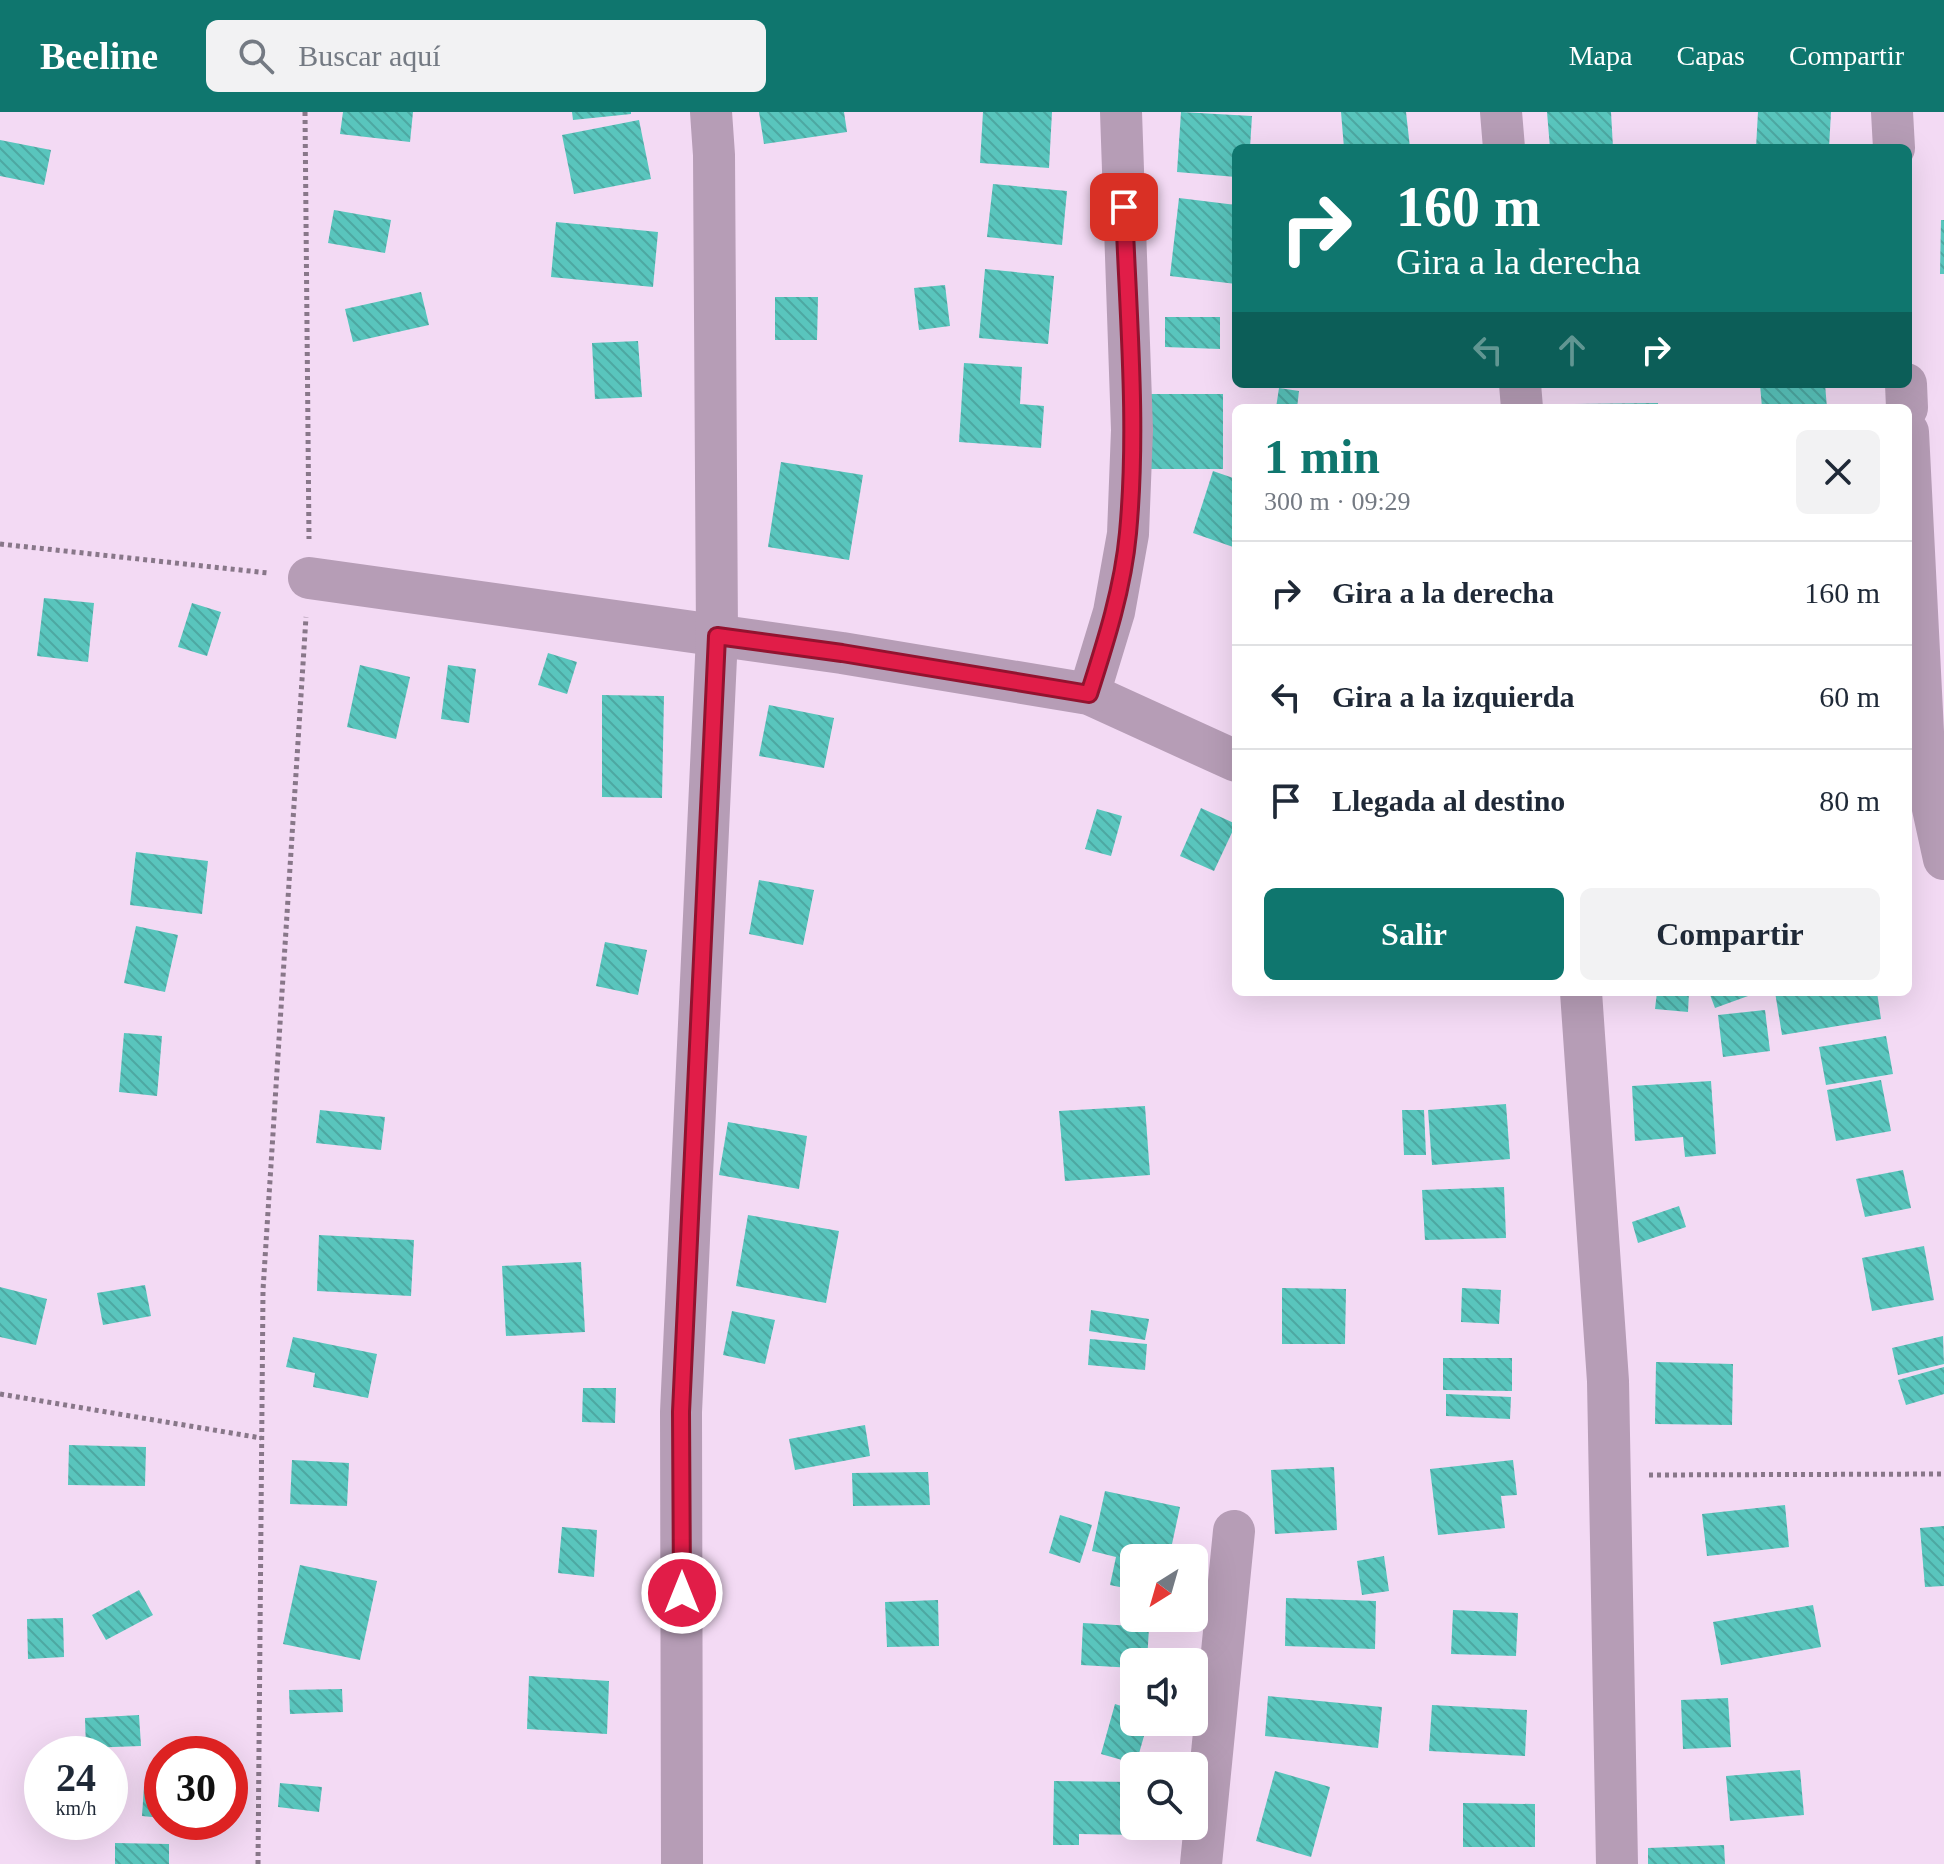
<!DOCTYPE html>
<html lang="es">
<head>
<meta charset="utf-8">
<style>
  :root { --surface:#fff; --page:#f2f2f3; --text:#1f2937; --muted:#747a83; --line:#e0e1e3; --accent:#0f766e }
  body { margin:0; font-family:Georgia,serif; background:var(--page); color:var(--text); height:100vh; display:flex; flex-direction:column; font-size:30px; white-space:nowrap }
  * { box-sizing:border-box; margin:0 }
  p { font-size:26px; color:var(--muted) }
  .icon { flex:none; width:44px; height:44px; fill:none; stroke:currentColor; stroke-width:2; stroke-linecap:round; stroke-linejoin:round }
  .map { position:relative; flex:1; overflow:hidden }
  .drawer { position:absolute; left:1232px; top:292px; width:680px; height:592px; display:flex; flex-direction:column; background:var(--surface); border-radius:12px; box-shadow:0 8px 32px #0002 }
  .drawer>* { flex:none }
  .banner { position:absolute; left:1232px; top:32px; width:680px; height:244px; border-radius:12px; box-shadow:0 8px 32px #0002; background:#0f766e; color:#fff; overflow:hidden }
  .needle { width:52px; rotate:217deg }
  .tools { position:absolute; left:1120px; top:1432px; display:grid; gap:16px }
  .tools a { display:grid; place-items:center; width:88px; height:88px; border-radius:12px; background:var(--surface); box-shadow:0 8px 32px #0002; font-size:40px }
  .speed { position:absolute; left:24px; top:1624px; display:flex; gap:16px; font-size:40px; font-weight:700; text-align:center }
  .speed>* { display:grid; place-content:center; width:104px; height:104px; border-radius:50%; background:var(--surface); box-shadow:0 8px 32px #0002; line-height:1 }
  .speed small { font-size:20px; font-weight:400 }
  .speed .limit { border:12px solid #d22; background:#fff; color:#111 }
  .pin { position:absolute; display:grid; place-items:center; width:68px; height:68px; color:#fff; margin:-34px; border-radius:16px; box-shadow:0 4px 12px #0006 }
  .me { position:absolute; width:88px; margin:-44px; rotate:0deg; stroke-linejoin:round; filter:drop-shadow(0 0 6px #0008) }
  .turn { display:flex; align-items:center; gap:28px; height:168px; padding:0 32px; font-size:36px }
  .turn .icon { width:104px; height:104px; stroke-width:2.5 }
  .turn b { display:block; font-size:56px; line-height:68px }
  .lanes { display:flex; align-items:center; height:76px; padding:0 32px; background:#0003; justify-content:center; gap:40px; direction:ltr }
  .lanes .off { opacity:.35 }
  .round { display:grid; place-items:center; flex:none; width:84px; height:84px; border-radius:12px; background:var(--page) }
  .head { display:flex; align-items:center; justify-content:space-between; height:136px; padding:0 32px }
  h1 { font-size:48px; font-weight:700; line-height:60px; color:var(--accent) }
  .primary-button { display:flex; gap:16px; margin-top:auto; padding:16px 32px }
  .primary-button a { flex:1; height:92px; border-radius:12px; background:var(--accent); color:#fff; font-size:32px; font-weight:700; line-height:92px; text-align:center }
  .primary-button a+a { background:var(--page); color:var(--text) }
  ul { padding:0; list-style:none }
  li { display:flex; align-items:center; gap:24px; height:104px; padding:0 32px; border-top:2px solid var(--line) }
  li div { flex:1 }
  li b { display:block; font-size:30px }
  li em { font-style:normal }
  header { display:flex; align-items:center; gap:48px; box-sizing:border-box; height:112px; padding:0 40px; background:var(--accent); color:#fff }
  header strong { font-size:38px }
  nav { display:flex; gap:44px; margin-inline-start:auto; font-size:28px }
  .search { width:560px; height:72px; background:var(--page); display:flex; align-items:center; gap:20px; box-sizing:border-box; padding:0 28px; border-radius:12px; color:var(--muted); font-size:30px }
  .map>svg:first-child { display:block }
  .building { fill:url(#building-back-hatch) }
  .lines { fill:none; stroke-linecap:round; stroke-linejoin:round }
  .path { stroke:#887789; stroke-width:5; stroke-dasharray:4 4; stroke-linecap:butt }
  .minor { stroke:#b69db6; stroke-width:42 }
  .route-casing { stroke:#92132f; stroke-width:20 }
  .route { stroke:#e11d48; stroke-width:14 }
</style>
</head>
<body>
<header>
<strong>Beeline</strong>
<div class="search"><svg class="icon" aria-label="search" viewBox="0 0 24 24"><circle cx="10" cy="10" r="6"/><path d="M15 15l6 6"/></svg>Buscar aquí</div>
<nav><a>Mapa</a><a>Capas</a><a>Compartir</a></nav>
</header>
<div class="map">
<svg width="1944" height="1752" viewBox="0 0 1944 1752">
  <defs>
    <pattern id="building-back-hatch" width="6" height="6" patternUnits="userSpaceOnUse" patternTransform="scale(2)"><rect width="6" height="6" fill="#59c5bd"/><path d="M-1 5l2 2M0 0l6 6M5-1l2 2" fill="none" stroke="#4da8a2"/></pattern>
  </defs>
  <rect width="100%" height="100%" fill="#f3daf4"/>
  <g class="building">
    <polygon points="343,0 413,0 410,30 340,22"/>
    <polygon points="572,0 631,0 631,2 573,8"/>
    <polygon points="759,0 844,0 847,20 764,32"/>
    <polygon points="983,0 1052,0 1049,56 980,51"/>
    <polygon points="1181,0 1252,4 1250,36 1236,36 1236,65 1177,60"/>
    <polygon points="1341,0 1406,0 1410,36 1344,36"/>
    <polygon points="1547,0 1611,0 1613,36 1550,36"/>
    <polygon points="1758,0 1831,0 1829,36 1756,36"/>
    <polygon points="639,8 651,67 574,82 562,23"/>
    <polygon points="0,28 51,38 44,73 0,64"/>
    <polygon points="993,72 1067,79 1062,133 987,125"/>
    <polygon points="1179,86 1236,93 1236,172 1170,164"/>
    <polygon points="334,98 391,108 385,141 328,131"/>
    <polygon points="1941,108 1944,108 1944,162 1940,162"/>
    <polygon points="556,110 658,120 653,175 551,165"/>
    <polygon points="985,157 1054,164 1048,232 979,226"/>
    <polygon points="945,173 950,214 919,218 914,176"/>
    <polygon points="421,180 429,213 353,230 345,197"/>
    <polygon points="775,185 818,185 817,228 775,228"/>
    <polygon points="1165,205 1220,205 1220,237 1165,235"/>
    <polygon points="638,229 642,285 595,287 592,231"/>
    <polygon points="964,251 1022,255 1020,292 1044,294 1041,336 959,330"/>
    <polygon points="1387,272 1443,272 1443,276 1387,275"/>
    <polygon points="1760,272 1825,272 1827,296 1762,296"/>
    <polygon points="1279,276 1299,279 1297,296 1276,296"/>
    <rect x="1150" y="282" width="73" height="75"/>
    <polygon points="1658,291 1658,296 1574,296 1574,292"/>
    <polygon points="781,350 863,363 849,448 768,435"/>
    <polygon points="1213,359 1236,367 1236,436 1193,421"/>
    <polygon points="44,486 94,491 88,550 37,544"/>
    <polygon points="192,491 221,500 207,544 178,535"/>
    <polygon points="548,541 577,550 567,582 538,573"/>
    <polygon points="360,553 410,565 396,627 347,615"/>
    <polygon points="448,553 476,557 469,611 441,607"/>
    <polygon points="602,583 664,584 662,686 602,685"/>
    <polygon points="769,593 834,606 824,656 759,644"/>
    <polygon points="1201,696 1236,712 1214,759 1180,744"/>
    <polygon points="1097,697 1122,704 1111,744 1085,737"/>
    <polygon points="136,740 208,749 202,802 130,793"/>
    <polygon points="759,768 814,778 803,833 749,822"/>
    <polygon points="136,814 178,823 165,880 124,871"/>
    <polygon points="605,830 647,838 638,883 596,874"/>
    <polygon points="1657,880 1689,880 1688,900 1655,897"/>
    <polygon points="1709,880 1759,880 1715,896"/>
    <polygon points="1775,880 1877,880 1881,907 1782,923"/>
    <polygon points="1765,898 1770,939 1723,945 1718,903"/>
    <polygon points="124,921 162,924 157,984 119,980"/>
    <polygon points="1886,924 1893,962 1826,973 1819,935"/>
    <polygon points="1881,968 1891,1019 1836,1029 1827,978"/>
    <polygon points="1711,969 1716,1042 1685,1045 1683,1025 1635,1029 1632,974"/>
    <polygon points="1506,992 1510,1047 1432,1053 1428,998"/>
    <polygon points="1145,994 1150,1063 1065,1069 1059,999"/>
    <polygon points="320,998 385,1005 381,1038 316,1031"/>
    <polygon points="1402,998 1424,998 1426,1043 1404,1043"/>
    <polygon points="728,1010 807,1024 799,1077 719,1063"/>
    <polygon points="1903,1058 1911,1096 1865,1105 1856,1067"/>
    <polygon points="1504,1075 1506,1126 1425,1128 1422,1078"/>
    <polygon points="1679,1094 1686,1115 1638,1131 1632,1110"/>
    <polygon points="748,1103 839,1119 826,1191 736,1174"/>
    <polygon points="319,1123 414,1128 411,1184 317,1179"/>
    <polygon points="1924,1134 1934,1188 1872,1199 1862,1146"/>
    <polygon points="581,1150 585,1220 506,1224 502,1154"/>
    <polygon points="145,1173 151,1204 103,1213 97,1181"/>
    <polygon points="0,1175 47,1187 36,1233 0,1225"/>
    <polygon points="1282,1176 1346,1177 1345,1232 1282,1232"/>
    <polygon points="1462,1176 1501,1178 1499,1212 1461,1210"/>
    <polygon points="1091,1198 1149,1207 1145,1228 1089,1219"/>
    <polygon points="732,1199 775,1208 765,1252 723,1243"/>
    <polygon points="1943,1224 1944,1252 1898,1263 1892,1236"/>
    <polygon points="293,1225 377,1242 368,1286 313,1275 315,1261 286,1255"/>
    <polygon points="1090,1227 1147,1232 1145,1258 1088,1253"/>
    <polygon points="1443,1246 1512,1246 1512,1279 1443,1278"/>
    <polygon points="1656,1250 1733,1252 1732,1313 1655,1312"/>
    <polygon points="1944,1255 1944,1282 1906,1293 1898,1268"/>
    <polygon points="583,1276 616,1276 615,1311 582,1310"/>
    <polygon points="1446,1282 1511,1285 1510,1307 1446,1304"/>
    <polygon points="865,1313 870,1344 795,1358 789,1327"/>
    <polygon points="69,1333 146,1335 145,1374 68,1373"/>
    <polygon points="292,1348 349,1351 347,1394 290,1392"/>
    <polygon points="1513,1348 1517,1383 1501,1384 1505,1416 1438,1423 1430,1357"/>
    <polygon points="1334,1355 1337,1418 1275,1422 1271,1358"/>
    <polygon points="928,1360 930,1393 853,1394 852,1361"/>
    <polygon points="1105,1379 1180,1395 1169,1446 1134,1446 1134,1478 1110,1473 1116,1445 1092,1439"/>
    <polygon points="1785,1393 1789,1435 1707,1444 1702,1402"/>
    <polygon points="1060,1403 1092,1413 1080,1451 1049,1441"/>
    <polygon points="1944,1414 1944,1474 1925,1475 1920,1416"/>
    <polygon points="562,1415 597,1418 594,1465 558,1461"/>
    <polygon points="1384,1444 1389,1479 1362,1483 1357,1449"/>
    <polygon points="300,1453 377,1469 360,1548 283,1532"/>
    <polygon points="139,1478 153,1503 106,1528 92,1503"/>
    <polygon points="1286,1486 1376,1489 1375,1537 1285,1534"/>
    <polygon points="938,1488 939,1534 887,1535 885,1490"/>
    <polygon points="1813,1493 1821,1535 1721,1553 1713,1510"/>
    <polygon points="1453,1498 1518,1501 1516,1544 1451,1542"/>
    <polygon points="63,1506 64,1545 28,1547 27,1507"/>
    <polygon points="1083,1511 1149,1515 1147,1550 1134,1550 1134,1556 1081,1553"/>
    <polygon points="529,1564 609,1569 607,1622 527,1617"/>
    <polygon points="342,1577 343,1600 290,1602 289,1578"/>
    <polygon points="1268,1584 1382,1595 1378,1636 1265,1624"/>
    <polygon points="1728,1586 1731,1635 1683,1637 1681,1588"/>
    <polygon points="1115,1592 1134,1598 1134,1610 1148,1610 1136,1652 1101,1642"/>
    <polygon points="1432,1593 1527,1598 1525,1644 1429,1639"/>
    <polygon points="139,1603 141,1634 86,1636 85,1606"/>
    <polygon points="1800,1658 1804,1703 1730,1709 1726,1664"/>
    <polygon points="1275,1659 1330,1675 1311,1745 1256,1729"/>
    <polygon points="1054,1669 1134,1670 1134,1714 1140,1714 1140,1723 1079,1722 1079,1733 1053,1733"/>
    <polygon points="280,1671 322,1675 319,1700 278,1695"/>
    <polygon points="144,1674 162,1675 162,1706 142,1704"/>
    <polygon points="1463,1691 1535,1692 1535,1735 1463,1735"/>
    <polygon points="115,1731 169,1732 169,1752 115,1752"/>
    <polygon points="1724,1733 1725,1752 1648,1752 1648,1736"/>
  </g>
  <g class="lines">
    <g class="path">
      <polyline points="305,0 309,427"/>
      <polyline points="0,432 268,461"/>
      <polyline points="0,1282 261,1326"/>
      <polyline points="1649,1363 1944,1362"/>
      <polyline points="258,1752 263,1178 306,505"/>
    </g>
    <g class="minor">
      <polyline points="1501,0 1504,36"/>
      <polyline points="1892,0 1894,36"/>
      <polyline points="1520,272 1522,296"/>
      <polyline points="1906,272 1907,296"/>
      <polyline points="1908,320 1925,660 1944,747"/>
      <polyline points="309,466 842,541 1089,582 1236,649"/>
      <polyline points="1089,582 1114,500 1128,422 1132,318 1121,0"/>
      <polyline points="1581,880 1608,1269 1617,1752"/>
      <polyline points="682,1752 681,1300 717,524 714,43 711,0"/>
      <polyline points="1201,1752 1234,1419"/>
    </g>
  </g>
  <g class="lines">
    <defs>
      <path id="route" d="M682 1481 681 1300 717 524 842 541 1089 582C1106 529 1123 476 1128 421 1138 313 1128 203 1124 95"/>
    </defs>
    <use href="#route" class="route-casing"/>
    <use href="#route" class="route"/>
  </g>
</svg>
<div class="tools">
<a><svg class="needle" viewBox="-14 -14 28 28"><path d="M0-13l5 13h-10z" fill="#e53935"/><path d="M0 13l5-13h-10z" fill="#747a83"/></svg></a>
<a><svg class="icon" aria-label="sound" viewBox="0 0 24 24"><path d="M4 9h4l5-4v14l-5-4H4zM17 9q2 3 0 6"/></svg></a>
<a><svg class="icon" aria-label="search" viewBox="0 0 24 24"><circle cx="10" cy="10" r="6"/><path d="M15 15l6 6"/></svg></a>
</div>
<div class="speed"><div>24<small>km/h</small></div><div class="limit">30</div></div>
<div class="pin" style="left:1124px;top:95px;background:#d93025"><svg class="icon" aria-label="arrive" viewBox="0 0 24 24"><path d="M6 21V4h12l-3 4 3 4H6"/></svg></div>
<svg class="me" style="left:682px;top:1481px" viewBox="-20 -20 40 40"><circle r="17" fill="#e11d48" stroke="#fff" stroke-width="3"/><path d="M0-11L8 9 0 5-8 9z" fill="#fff"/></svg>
<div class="banner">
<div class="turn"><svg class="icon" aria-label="right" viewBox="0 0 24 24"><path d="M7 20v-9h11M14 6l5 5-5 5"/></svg><div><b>160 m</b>Gira a la derecha</div></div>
<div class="lanes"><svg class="icon off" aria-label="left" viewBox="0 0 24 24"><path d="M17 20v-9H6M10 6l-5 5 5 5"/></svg><svg class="icon off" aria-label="ahead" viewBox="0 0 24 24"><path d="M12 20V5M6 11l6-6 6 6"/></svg><svg class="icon" aria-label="right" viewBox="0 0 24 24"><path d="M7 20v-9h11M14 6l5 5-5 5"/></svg></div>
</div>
<section class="drawer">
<div class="head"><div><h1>1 min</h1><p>300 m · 09:29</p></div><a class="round"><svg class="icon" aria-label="close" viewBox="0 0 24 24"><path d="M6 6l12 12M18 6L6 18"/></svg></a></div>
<ul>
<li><svg class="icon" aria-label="right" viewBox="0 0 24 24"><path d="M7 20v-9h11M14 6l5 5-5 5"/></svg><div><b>Gira a la derecha</b></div><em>160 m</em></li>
<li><svg class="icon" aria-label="left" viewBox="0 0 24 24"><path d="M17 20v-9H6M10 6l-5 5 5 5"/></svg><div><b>Gira a la izquierda</b></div><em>60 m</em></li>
<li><svg class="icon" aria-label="arrive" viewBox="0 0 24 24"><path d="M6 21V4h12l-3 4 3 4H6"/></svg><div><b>Llegada al destino</b></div><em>80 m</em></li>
</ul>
<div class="primary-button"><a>Salir</a><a>Compartir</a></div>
</section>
</div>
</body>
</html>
